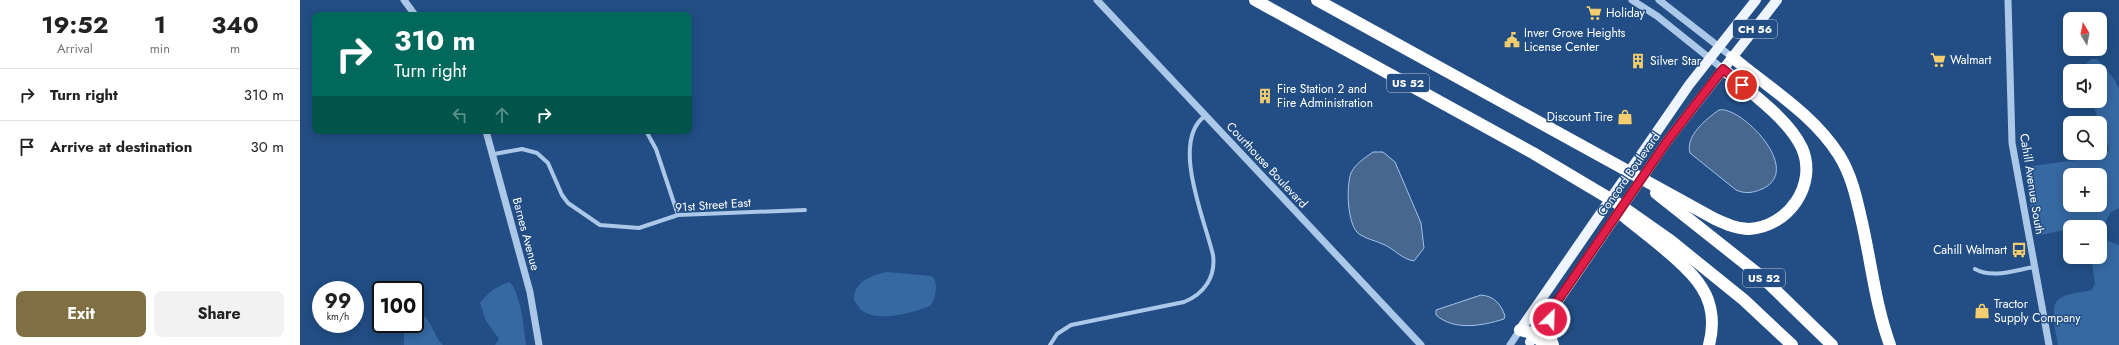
<!DOCTYPE html>
<html lang="en">
<head>
<meta charset="utf-8">
<style>
  :root { --surface:#fff; --page:#f2f2f2; --text:#222; --muted:#767676; --line:#e0e0e0; --accent:#816f44 }
  body { margin:0; font-family:Jost,sans-serif; background:var(--page); color:var(--text); height:100vh; display:flex; flex-direction:column; font-size:15px; white-space:nowrap }
  * { box-sizing:border-box; margin:0 }
  p { font-size:13px; color:var(--muted) }
  .icon { flex:none; width:22px; height:22px; fill:none; stroke:currentColor; stroke-width:2; stroke-linecap:round; stroke-linejoin:round }
  .map { position:relative; flex:1; overflow:hidden }
  .drawer { display:flex; flex-direction:column; background:var(--surface); width:300px }
  .drawer>* { flex:none }
  .guide { position:absolute; left:12px; top:12px; width:380px; height:122px; border-radius:8px; box-shadow:0 2px 10px #0003; background:#00695c; color:#fff; overflow:hidden }
  .needle { width:26px; rotate:350deg }
  .buttons { position:absolute; left:1763px; top:12px; display:grid; gap:8px }
  .buttons a { display:grid; place-items:center; width:44px; height:44px; border-radius:8px; background:var(--surface); box-shadow:0 2px 10px #0003; font-size:20px }
  .speed { position:absolute; left:12px; top:281px; display:flex; gap:8px; font-size:20px; font-weight:700; text-align:center }
  .speed>* { display:grid; place-content:center; width:52px; height:52px; border-radius:50%; background:var(--surface); box-shadow:0 2px 10px #0003; line-height:1 }
  .speed small { font-size:10px; font-weight:400 }
  .speed .limit { border:2px solid #111; border-radius:6px; background:#fff; color:#111 }
  .pin { position:absolute; display:grid; place-items:center; width:34px; height:34px; color:#fff; margin:-17px; border:2px solid #fff; border-radius:50%; box-shadow:0 1px 4px #0007 }
  .me { position:absolute; width:44px; margin:-22px; rotate:24deg; stroke-linejoin:round; filter:drop-shadow(0 0 3px #0008) }
  .turn { display:flex; align-items:center; gap:14px; height:84px; padding:0 16px; font-size:18px }
  .turn .icon { width:52px; height:52px; stroke-width:2.5 }
  .turn b { display:block; font-size:28px; line-height:34px }
  .lanes { display:flex; align-items:center; height:38px; padding:0 16px; background:#0003; justify-content:center; gap:20px; direction:ltr }
  .lanes .off { opacity:.35 }
  .eta { display:flex; justify-content:space-evenly; align-items:center; height:68px; text-align:center }
  .eta b { font-size:24px; font-weight:700; line-height:28px }
  .primary-button { display:flex; gap:8px; margin-top:auto; padding:8px 16px }
  .primary-button a { flex:1; height:46px; border-radius:8px; background:var(--accent); color:#fff; font-size:16px; font-weight:700; line-height:46px; text-align:center }
  .primary-button a+a { background:var(--page); color:var(--text) }
  ul { padding:0; list-style:none }
  li { display:flex; align-items:center; gap:12px; height:52px; padding:0 16px; border-top:1px solid var(--line) }
  li div { flex:1 }
  li b { display:block; font-size:15px }
  li em { font-style:normal }
  main { display:flex; flex:1; min-height:0 }
  .map>svg:first-child { display:block }
  .green { fill:#3668a2; fill-rule:evenodd }
  .water { fill:#48678f; stroke:#a0c3ea }
  .lines { fill:none; stroke-linecap:round; stroke-linejoin:round }
  .minor { stroke:#acc8e9; stroke-width:4 }
  .tertiary { stroke:#acc8e9; stroke-width:7 }
  .primary { stroke:#eff5fe; stroke-width:10 }
  .motorway { stroke:#fff; stroke-width:12 }
  .route-casing { stroke:#92132f; stroke-width:10 }
  .route { stroke:#e11d48; stroke-width:7 }
  .labels { text-anchor:middle; dominant-baseline:central; stroke-width:3; stroke-linejoin:round; paint-order:stroke }
  .shield { fill:#224e85; stroke:#bdcada; stroke-width:1 }
  .shield-label { font-size:11px; font-weight:bold; fill:#fff }
  .poi-label { font-size:12px; fill:#fff; stroke:#224e85; text-anchor:start }
  .street-label { font-size:12px; fill:#fff; stroke:#224e85 }
</style>
</head>
<body>
<main>
<section class="drawer">
<div class="eta">
<div><b>19:52</b><p>Arrival</p></div>
<div><b>1</b><p>min</p></div>
<div><b>340</b><p>m</p></div>
</div>
<ul>
<li><svg class="icon" aria-label="right" viewBox="0 0 24 24"><path d="M7 20v-9h11M14 6l5 5-5 5"/></svg><div><b>Turn right</b></div><em>310 m</em></li>
<li><svg class="icon" aria-label="arrive" viewBox="0 0 24 24"><path d="M6 21V4h12l-3 4 3 4H6"/></svg><div><b>Arrive at destination</b></div><em>30 m</em></li>
</ul>
<div class="primary-button"><a>Exit</a><a>Share</a></div>
</section>
<div class="map">
<svg width="1819" height="345" viewBox="0 0 1819 345">
  <rect width="100%" height="100%" fill="#224e85"/>
  <g class="green">
    <path d="M1791 59H1797L1814 79 1819 89V208L1811 212 1800 231V227H1770V229L1735 236 1725 167 1784 159 1809 151 1803 124 1797 117 1792 101H1800V71H1784L1783 67ZM1770 175H1800V205H1770Z"/>
    <path d="M1800 238 1819 245V345H1758C1756 335 1749 305 1759 299 1767 293 1783 292 1792 290L1795 283 1791 257H1800Z"/>
    <path d="M587 272 632 276C639 283 636 298 630 306 611 313 579 323 561 310L554 300C553 282 572 275 587 272Z"/>
    <path d="M210 282C221 295 224 328 226 345H195L199 339 186 321 180 303C189 292 196 286 210 282Z"/>
    <path d="M115 310C131 314 132 335 143 345H104V324H115Z"/>
  </g>
  <g class="water">
    <path d="M1419 110C1440 105 1505 170 1462 189 1453 193 1445 194 1436 190L1390 153C1385 136 1406 119 1419 110Z"/>
    <path d="M1073 152H1083L1095 162 1121 223 1124 248 1114 261C1102 259 1095 250 1085 245 1077 241 1066 239 1059 234 1047 225 1046 186 1051 173 1055 164 1066 157 1073 152Z"/>
    <path d="M1181 295C1194 296 1201 304 1205 316L1204 319C1182 326 1154 331 1136 315V310Z"/>
  </g>
  <g class="lines">
    <g class="minor">
      <polyline points="346,131 356,149 378,215"/>
      <polyline points="194,154 222,149 237,153 248,163 262,195 268,203 300,225 339,228 378,215 505,210"/>
      <path d="M1675 269C1693 279 1715 270 1734 267"/>
      <path d="M750 345 757 334 771 325 884 302C904 294 916 277 913 255 905 220 870 141 905 116"/>
    </g>
    <g class="tertiary">
      <polyline points="104,0 115,15"/>
      <polyline points="797,0 1121,345"/>
      <polyline points="1332,0 1357,16 1423,69"/>
      <polyline points="1359,0 1432,57"/>
      <polyline points="1708,0 1712,143 1749,345"/>
      <polyline points="186,131 230,292 239,345"/>
      <polyline points="1210,345 1220,330"/>
    </g>
    <g class="primary">
      <polyline points="1220,330 1389,85 1456,0"/>
      <polyline points="1230,342 1368,140 1477,0"/>
    </g>
    <g class="motorway">
      <polyline points="955,0 1233,153 1317,203 1371,241 1444,300 1492,345"/>
      <path d="M1017 0 1415 219C1426 224 1437 229 1449 229 1488 227 1518 185 1502 148 1488 118 1448 91 1423 69"/>
      <path d="M1432 57C1469 88 1513 114 1539 155 1551 174 1556 196 1561 218 1571 260 1575 304 1590 345"/>
      <polyline points="1356,193 1462,277 1532,345"/>
      <path d="M1320 213C1342 232 1388 264 1402 288 1413 305 1414 326 1409 345"/>
      <polyline points="1252,309 1248,331 1253,345"/>
      <polyline points="1220,330 1228,332 1247,345"/>
    </g>
  </g>
  <g class="lines">
    <defs>
      <polyline id="route" points="1250,319 1252,309 1368,140 1423,69 1442,85"/>
    </defs>
    <use href="#route" class="route-casing"/>
    <use href="#route" class="route"/>
  </g>
  <defs>
    <symbol id="supermarket-bare" viewBox="-9 -9 18 18"><path d="M-6-5.5h2.5l.6 2H6L4.5 2H-2.5L-4.4-4H-6ZM-1.5 3.2a1.3 1.3 0 1 0 .1 0ZM3 3.2a1.3 1.3 0 1 0 .1 0Z" fill="#f5cd6e" stroke="#224e85" stroke-width="2.5" paint-order="stroke"/></symbol>
    <symbol id="civic-bare" viewBox="-9 -9 18 18"><path d="M-.6-6.5H3V-4.5H.6V-3L4-1V1h2V6H-6V1h2V-1L-.6-3ZM-1.2 2.5V6h2.4V2.5Z" fill="#f5cd6e" stroke="#224e85" stroke-width="2.5" paint-order="stroke"/></symbol>
    <symbol id="building-bare" viewBox="-9 -9 18 18"><path d="M-4-6H4V6H1V3H-1V6H-4ZM-2.5-4.3h1.7v1.8h-1.7ZM.8-4.3h1.7v1.8H.8ZM-2.5-1h1.7V.8h-1.7ZM.8-1h1.7V.8H.8Z" fill="#f5cd6e" stroke="#224e85" stroke-width="2.5" paint-order="stroke"/></symbol>
    <symbol id="shop-bare" viewBox="-9 -9 18 18"><path d="M-5-2.5h2.3a2.7 3.5 0 0 1 5.4 0H5L5.5 6h-11ZM-1.5-2.5h3a1.5 2.3 0 0 0-3 0Z" fill="#f5cd6e" stroke="#224e85" stroke-width="2.5" paint-order="stroke"/></symbol>
    <symbol id="bus-bare" viewBox="-9 -9 18 18"><path d="M-5-6H5V4H4V6H2V4H-2V6H-4V4H-5ZM-3.5-4V0h7V-4ZM-3.5 1.2v1.5H-2V1.2ZM2 1.2v1.5H3.5V1.2Z" fill="#f5cd6e" stroke="#224e85" stroke-width="2.5" paint-order="stroke"/></symbol>
  </defs>
  <g fill-rule="evenodd">
    <use href="#supermarket-bare" x="1283" y="2" width="22" height="22"/>
    <use href="#civic-bare" x="1201" y="29" width="22" height="22"/>
    <use href="#supermarket-bare" x="1627" y="49" width="22" height="22"/>
    <use href="#building-bare" x="1327" y="50" width="22" height="22"/>
    <use href="#building-bare" x="954" y="85" width="22" height="22"/>
    <use href="#shop-bare" x="1314" y="106" width="22" height="22"/>
    <use href="#bus-bare" x="1708" y="239" width="22" height="22"/>
    <use href="#shop-bare" x="1671" y="300" width="22" height="22"/>
  </g>
  <g class="labels">
    <g class="shield">
      <rect x="1433" y="20" width="44" height="18" rx="3"/>
      <rect x="1087" y="74" width="42" height="18" rx="3"/>
      <rect x="1443" y="269" width="42" height="18" rx="3"/>
    </g>
    <g class="shield-label">
      <text x="1455" y="29">CH 56</text>
      <text x="1108" y="83">US 52</text>
      <text x="1464" y="278">US 52</text>
    </g>
    <g class="poi-label">
      <text x="1306" y="13">Holiday</text>
      <text x="1224" y="33">Inver Grove Heights<tspan x="1224" dy="14">License Center</tspan></text>
      <text x="1650" y="60">Walmart</text>
      <text x="1350" y="61">Silver Star</text>
      <text x="977" y="89">Fire Station 2 and<tspan x="977" dy="14">Fire Administration</tspan></text>
      <text x="1313" y="117" text-anchor="end">Discount Tire</text>
      <text x="1707" y="250" text-anchor="end">Cahill Walmart</text>
      <text x="1694" y="304">Tractor<tspan x="1694" dy="14">Supply Company</tspan></text>
    </g>
    <g class="street-label">
      <text transform="translate(967 165) rotate(47)">Courthouse Boulevard</text>
      <text transform="translate(1329 174) rotate(-55)">Concord Boulevard</text>
      <text transform="translate(1732 184) rotate(81)">Cahill Avenue South</text>
      <text transform="translate(413 205) rotate(-4)">91st Street East</text>
      <text transform="translate(226 234) rotate(75)">Barnes Avenue</text>
    </g>
  </g>
</svg>
<div class="buttons">
<a><svg class="needle" viewBox="-14 -14 28 28"><path d="M0-13l5 13h-10z" fill="#e53935"/><path d="M0 13l5-13h-10z" fill="#767676"/></svg></a>
<a><svg class="icon" aria-label="sound" viewBox="0 0 24 24"><path d="M4 9h4l5-4v14l-5-4H4zM17 9q2 3 0 6"/></svg></a>
<a><svg class="icon" aria-label="search" viewBox="0 0 24 24"><circle cx="10" cy="10" r="6"/><path d="M15 15l6 6"/></svg></a>
<a>+</a>
<a>−</a>
</div>
<div class="speed"><div>99<small>km/h</small></div><div class="limit">100</div></div>
<div class="pin" style="left:1442px;top:85px;background:#d93025"><svg class="icon" aria-label="arrive" viewBox="0 0 24 24"><path d="M6 21V4h12l-3 4 3 4H6"/></svg></div>
<svg class="me" style="left:1250px;top:319px" viewBox="-20 -20 40 40"><circle r="17" fill="#e11d48" stroke="#fff" stroke-width="3"/><path d="M0-11L8 9 0 5-8 9z" fill="#fff"/></svg>
<div class="guide">
<div class="turn"><svg class="icon" aria-label="right" viewBox="0 0 24 24"><path d="M7 20v-9h11M14 6l5 5-5 5"/></svg><div><b>310 m</b>Turn right</div></div>
<div class="lanes"><svg class="icon off" aria-label="left" viewBox="0 0 24 24"><path d="M17 20v-9H6M10 6l-5 5 5 5"/></svg><svg class="icon off" aria-label="ahead" viewBox="0 0 24 24"><path d="M12 20V5M6 11l6-6 6 6"/></svg><svg class="icon" aria-label="right" viewBox="0 0 24 24"><path d="M7 20v-9h11M14 6l5 5-5 5"/></svg></div>
</div>
</div>
</main>
</body>
</html>
